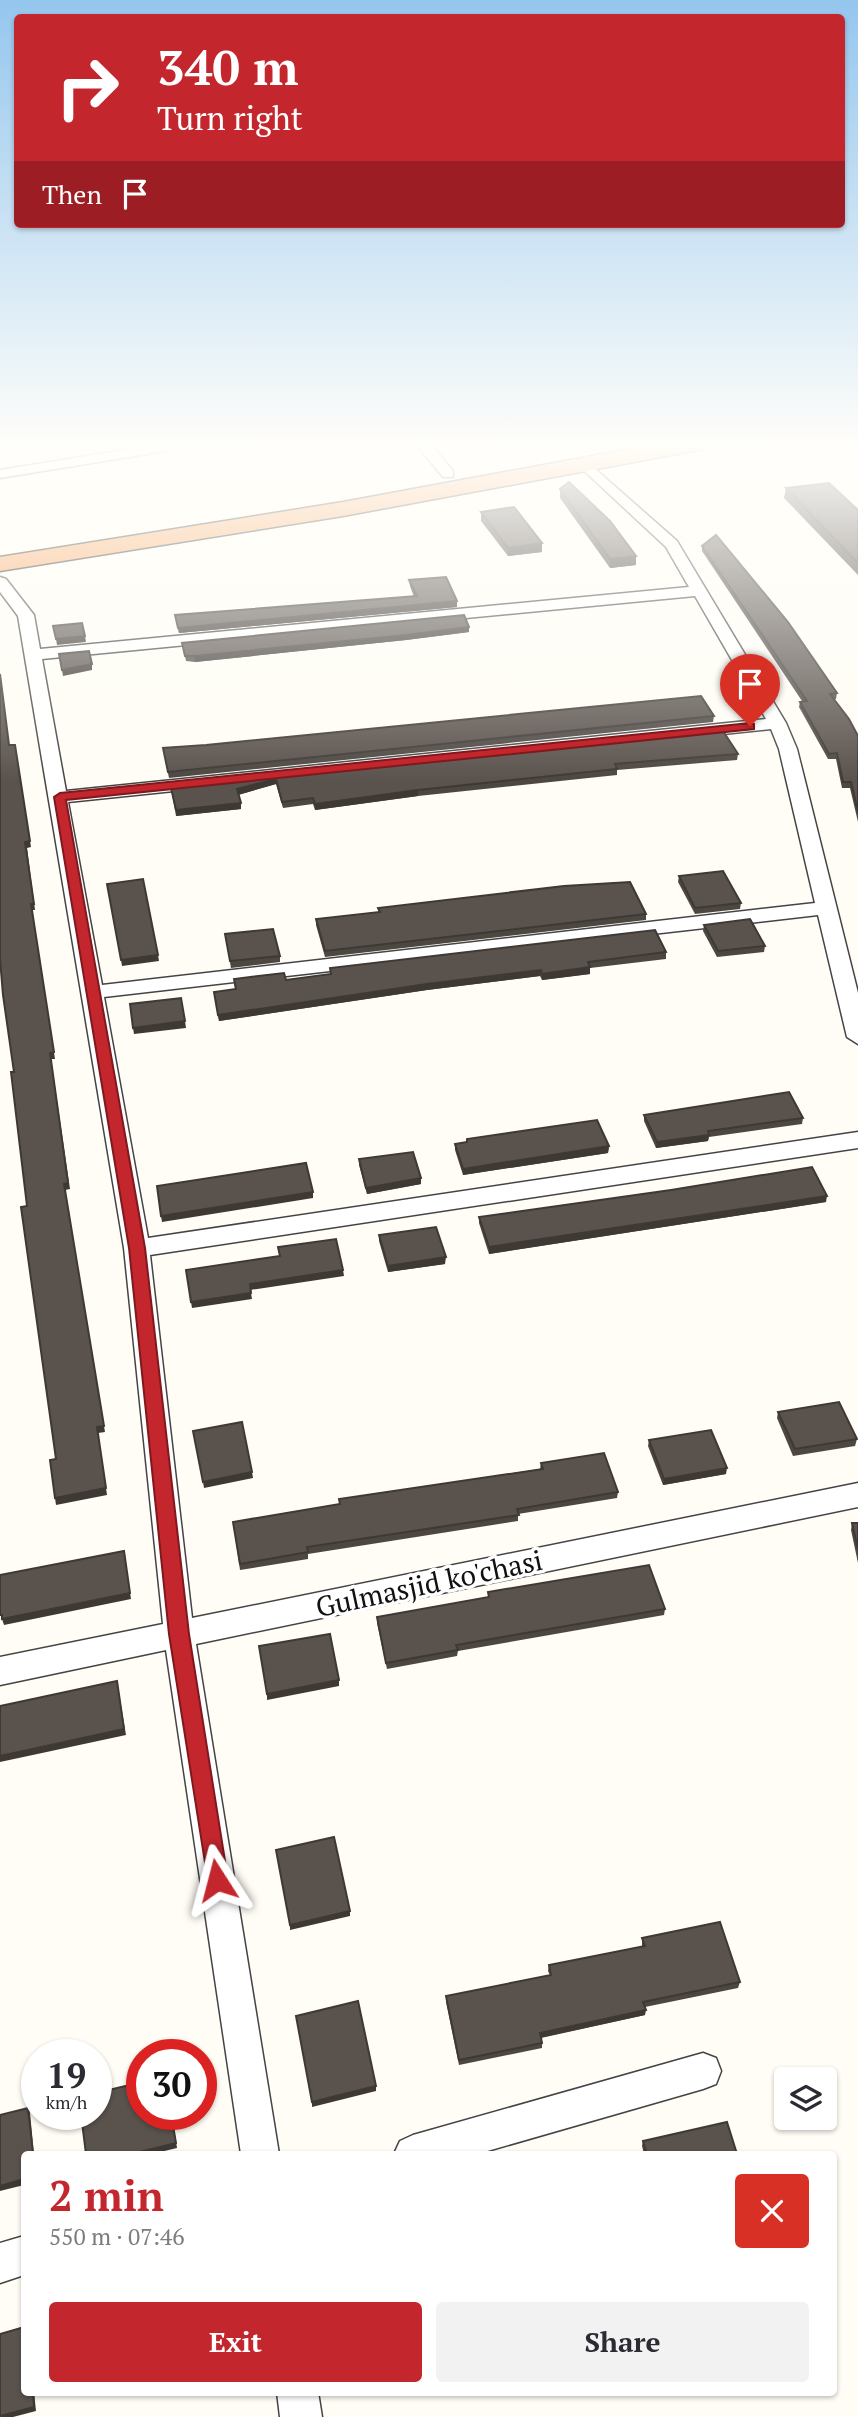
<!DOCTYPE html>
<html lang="en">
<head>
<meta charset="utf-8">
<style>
  :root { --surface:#fff; --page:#f2f2f3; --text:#2b2b33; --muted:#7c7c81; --accent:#c4262e }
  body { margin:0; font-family:"PT Serif",serif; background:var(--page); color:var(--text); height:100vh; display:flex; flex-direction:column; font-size:26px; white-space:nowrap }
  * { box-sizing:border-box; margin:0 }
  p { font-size:23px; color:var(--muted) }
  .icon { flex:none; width:38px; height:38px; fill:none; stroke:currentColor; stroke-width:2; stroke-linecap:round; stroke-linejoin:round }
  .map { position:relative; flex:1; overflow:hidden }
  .panel { position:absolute; left:21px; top:2151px; width:816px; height:245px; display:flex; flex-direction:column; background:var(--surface); border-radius:7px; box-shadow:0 2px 5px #0004 }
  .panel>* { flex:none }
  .banner { position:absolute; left:14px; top:14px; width:831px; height:214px; border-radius:7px; box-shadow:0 2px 5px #0004; background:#c4262e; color:#fff; overflow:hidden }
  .controls { position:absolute; left:774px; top:2067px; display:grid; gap:14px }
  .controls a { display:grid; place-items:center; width:63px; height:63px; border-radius:7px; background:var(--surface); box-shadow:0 2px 5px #0004; font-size:35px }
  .speed { position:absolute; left:21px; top:2039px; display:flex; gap:14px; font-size:35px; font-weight:700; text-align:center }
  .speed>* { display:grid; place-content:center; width:91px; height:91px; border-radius:50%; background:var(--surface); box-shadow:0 2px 5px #0004; line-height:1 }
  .speed small { font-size:18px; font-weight:400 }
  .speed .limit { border:10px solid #d22; background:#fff; color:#111 }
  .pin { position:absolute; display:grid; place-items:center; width:60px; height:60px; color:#fff; margin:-72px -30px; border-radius:50% 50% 50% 0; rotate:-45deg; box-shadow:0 0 7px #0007 }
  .pin .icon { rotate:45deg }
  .me { position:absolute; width:77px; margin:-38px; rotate:351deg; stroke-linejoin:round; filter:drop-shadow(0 0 5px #0008) }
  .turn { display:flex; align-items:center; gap:24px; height:147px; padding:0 28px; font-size:32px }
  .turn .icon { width:91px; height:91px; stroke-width:2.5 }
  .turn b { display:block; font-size:49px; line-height:60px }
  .then { display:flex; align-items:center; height:66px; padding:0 28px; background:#0003; gap:14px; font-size:26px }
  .round { display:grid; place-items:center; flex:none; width:74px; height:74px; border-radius:7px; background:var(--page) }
  .summary { display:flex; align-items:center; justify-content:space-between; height:119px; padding:0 28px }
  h1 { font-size:42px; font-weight:800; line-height:52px; color:var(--accent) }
  .primary-button { display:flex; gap:14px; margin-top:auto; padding:14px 28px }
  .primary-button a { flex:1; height:80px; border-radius:7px; background:var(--accent); color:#fff; font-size:28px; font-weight:800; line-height:80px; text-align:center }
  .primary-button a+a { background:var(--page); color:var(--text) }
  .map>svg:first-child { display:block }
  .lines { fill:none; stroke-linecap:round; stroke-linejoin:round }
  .street-casing { stroke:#444; stroke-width:3 }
  .highway-casing { stroke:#222; stroke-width:3 }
  .street { fill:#fff; fill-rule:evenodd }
  .highway { fill:#f5a25d; fill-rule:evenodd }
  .wall { fill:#4d4742 }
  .shaded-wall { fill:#3f3936 }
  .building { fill:#5a524d; stroke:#3f3936; stroke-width:2 }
  .route { fill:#c4262e; stroke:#7f191e; stroke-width:2 }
  .labels { text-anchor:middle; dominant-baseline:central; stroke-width:7; stroke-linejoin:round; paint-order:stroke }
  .near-street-label { font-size:28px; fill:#111; stroke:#fff }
</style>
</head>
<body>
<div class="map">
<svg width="858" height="2417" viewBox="0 0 858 2417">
  <rect width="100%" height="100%" fill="#fffdf5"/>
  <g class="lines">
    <defs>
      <g id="street">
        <polygon points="414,442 429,442 453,471 453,477 443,477"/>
        <polygon points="161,444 168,448 166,451 0,478 0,470"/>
        <path d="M585 460 677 541 786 723 797 749 858 993V1044L847 1037 818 915 104 997 148 1238 858 1132V1148L150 1255 192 1618 858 1483V1507L196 1644 279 2154H241L166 1650 0 1685V1657L163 1624 124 1248 18 616 0 592V577L6 579 34 615 40 649 689 587 666 547 580 467 578 464ZM695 596 766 719 66 791 42 659ZM771 729 779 749 815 903 102 985 68 802Z"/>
        <polygon points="703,2053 716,2058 721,2071 716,2084 703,2089 477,2154 394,2154 400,2141 413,2135"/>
        <polygon points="24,2236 24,2275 0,2283 0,2243"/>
        <polygon points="277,2392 318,2392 322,2417 280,2417"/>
      </g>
      <polygon id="highway" points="667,442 715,442 704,449 343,516 0,571 0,557 343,502"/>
    </defs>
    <use href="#street" class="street-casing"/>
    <use href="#highway" class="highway-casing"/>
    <use href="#street" class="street"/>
    <use href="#highway" class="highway"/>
  </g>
  <g class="wall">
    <polygon points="786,488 858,510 858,575 784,498"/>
    <polygon points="560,489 636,556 636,565 610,568 560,498"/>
    <polygon points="481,512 542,552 508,556 481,521"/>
    <polygon points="702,546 837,693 836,699 834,699 858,736 858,822 850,788 842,788 836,759 828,759 799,707 800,702 802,701 702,551"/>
    <polygon points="409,580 457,607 179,633 176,620 175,615 414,597 410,586"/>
    <polygon points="469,627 469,632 406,640 195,662 186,661 182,643"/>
    <polygon points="714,716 713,722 169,778 164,753"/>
    <polygon points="723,731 738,754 737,760 617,770 617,775 418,796 315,810 313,804 283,808 276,784 238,795 241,809 176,816 171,788"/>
    <polygon points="679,876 741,903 740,909 695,914 678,882"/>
    <polygon points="378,908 646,914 646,920 325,957 316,925 316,919 379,912"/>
    <polygon points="704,925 765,946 764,952 717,957 703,931"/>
    <polygon points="225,934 280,956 280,962 231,968"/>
    <polygon points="666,952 666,959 590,968 590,974 542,980 540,976 427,990 219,1021 215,998 235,989 234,979 286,980 330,974 330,968"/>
    <polygon points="644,1115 803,1118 802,1124 709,1137 708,1141 656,1148 644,1121"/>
    <polygon points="467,1139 609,1146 608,1153 463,1175 455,1150 455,1144 466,1142"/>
    <polygon points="359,1159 421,1184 367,1194 359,1165"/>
    <polygon points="826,1202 489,1254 479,1223 479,1217"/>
    <polygon points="379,1235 445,1264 388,1272 379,1241"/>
    <polygon points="778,1412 857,1439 855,1446 793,1456 777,1418"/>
    <polygon points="649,1440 726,1474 663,1485 648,1446"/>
    <polygon points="541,1463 618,1492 617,1498 518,1514 518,1521 308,1554 308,1559 240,1570 233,1522 340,1504 339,1499 540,1469"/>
    <polygon points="852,1523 858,1523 858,1563 851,1530"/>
    <polygon points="488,1592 665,1609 664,1615 458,1651 457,1656 387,1669 377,1623 377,1617 488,1598"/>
    <polygon points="642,1938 740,1982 738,1988 645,2007 645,2015 541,2038 542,2043 542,2048 459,2065 446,2002 446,1996 550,1975 548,1971 549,1965 642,1947"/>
    <polygon points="643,2141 737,2154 644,2154 642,2146"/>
  </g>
  <g class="shaded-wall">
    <polygon points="49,442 83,442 40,449 39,444"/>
    <polygon points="542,543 542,552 508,556 508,548"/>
    <polygon points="636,556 636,565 610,568 610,559"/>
    <polygon points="457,601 457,607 179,633 178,628"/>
    <polygon points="469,627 469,632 406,640 195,662 195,656"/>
    <polygon points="85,636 86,642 57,645 56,639"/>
    <polygon points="92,664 92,670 63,676 62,670"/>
    <polygon points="15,745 31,847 27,848 35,910 32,910 55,1059 51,1059 70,1189 65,1190 105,1432 98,1433 107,1495 56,1505 55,1498 64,1184 50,1053 31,904"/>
    <polygon points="276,779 276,784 238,795 237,789"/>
    <polygon points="418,790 418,796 315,810 315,804"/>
    <polygon points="241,803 241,809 176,816 176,810"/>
    <polygon points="158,955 159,961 122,966 121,960"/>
    <polygon points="590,967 590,974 542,980 542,974"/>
    <polygon points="541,970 540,976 427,990 219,1021 218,1015 427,984"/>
    <polygon points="185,1021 186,1028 134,1034 133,1028"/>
    <polygon points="709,1135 708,1141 656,1148 657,1142"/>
    <polygon points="609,1146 608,1153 463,1175 463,1169"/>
    <polygon points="421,1178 421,1184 367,1194 366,1188"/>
    <polygon points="313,1192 313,1198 162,1222 161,1216"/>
    <polygon points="827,1196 826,1202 489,1254 489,1247"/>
    <polygon points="446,1257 445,1264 388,1272 388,1266"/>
    <polygon points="343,1270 344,1276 250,1290 250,1284"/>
    <polygon points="251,1293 252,1299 192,1308 191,1302"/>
    <polygon points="727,1468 726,1474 663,1485 664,1479"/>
    <polygon points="252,1472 253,1478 204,1488 203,1482"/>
    <polygon points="124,1551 131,1599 4,1625 2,1619"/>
    <polygon points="339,1680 339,1686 267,1700 267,1694"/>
    <polygon points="118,1687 126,1735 0,1762 0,1756"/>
    <polygon points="350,1911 350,1916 290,1930 290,1925"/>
    <polygon points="646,2010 645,2015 539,2038 540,2033"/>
    <polygon points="376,2086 376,2091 312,2107 312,2102"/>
    <polygon points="28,2108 30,2113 34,2154 33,2154"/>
    <polygon points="172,2114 177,2148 152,2154 132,2154"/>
    <polygon points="24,2179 24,2185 0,2191 0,2186"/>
    <polygon points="33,2392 34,2392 36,2411 13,2417 0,2417"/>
  </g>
  <g class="building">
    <polygon points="569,482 610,521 636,556 610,559 560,489"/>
    <polygon points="829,483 858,510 858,563 786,488"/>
    <polygon points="514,507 542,543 508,548 481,512"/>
    <polygon points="716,535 788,622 837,693 830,694 849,719 858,736 858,812 851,782 843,782 837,753 829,754 800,702 807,701 702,546"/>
    <polygon points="446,577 457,601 178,628 175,615 417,596 409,580"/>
    <polygon points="464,615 469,627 406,635 195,656 185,656 182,643"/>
    <polygon points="82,623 85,636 56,639 53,626"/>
    <polygon points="89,651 92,664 62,670 59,654"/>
    <polygon points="0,674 9,745 15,745 30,841 25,842 34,904 31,904 54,1052 50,1053 68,1183 64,1184 104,1426 97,1427 106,1488 55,1498 50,1460 56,1459 21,1207 27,1206 11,1072 14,1072 3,995 0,959"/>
    <polygon points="701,696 714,716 168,772 163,748 206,745"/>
    <polygon points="723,731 738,754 615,764 617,769 418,790 315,804 313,798 282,802 276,779 237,789 241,803 176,810 171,788"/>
    <polygon points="723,871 741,903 695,908 679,876"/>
    <polygon points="143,879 158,955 121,960 107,884"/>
    <polygon points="630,882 646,914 325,951 316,919 380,912 378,908 564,886"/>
    <polygon points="750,919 765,946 718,951 704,925"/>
    <polygon points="273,929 280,956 230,961 225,934"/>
    <polygon points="655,930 666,952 588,962 590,967 542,974 541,970 427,984 218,1015 214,992 236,989 234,979 284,973 286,980 331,974 330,968"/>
    <polygon points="181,998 185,1021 133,1028 130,1004"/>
    <polygon points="789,1092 803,1118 708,1131 709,1135 657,1142 644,1115"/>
    <polygon points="597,1120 609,1146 463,1169 455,1144 467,1142 467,1139"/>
    <polygon points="413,1152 421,1178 366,1188 359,1159"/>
    <polygon points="306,1163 313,1192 161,1216 157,1186"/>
    <polygon points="812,1167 827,1196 489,1247 479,1217 671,1190"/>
    <polygon points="436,1227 446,1257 388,1266 379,1235"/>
    <polygon points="336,1239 343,1270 250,1284 251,1293 191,1302 186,1270 280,1256 278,1247"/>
    <polygon points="839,1402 857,1439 795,1449 778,1412"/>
    <polygon points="242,1422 252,1472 203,1482 193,1431"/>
    <polygon points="711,1430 727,1468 664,1479 649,1440"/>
    <polygon points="604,1453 618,1492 517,1509 519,1515 307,1547 308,1552 240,1564 233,1522 340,1504 339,1499 543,1469 541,1463"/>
    <polygon points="852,1523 858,1523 858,1549"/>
    <polygon points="124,1551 130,1593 2,1619 2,1615 0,1615 0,1575"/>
    <polygon points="649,1565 665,1609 456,1645 458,1650 386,1663 377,1617 489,1597 488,1592"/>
    <polygon points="330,1634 339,1680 267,1694 259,1646"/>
    <polygon points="117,1681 124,1729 0,1756 0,1706"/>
    <polygon points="334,1837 350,1911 290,1925 276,1850"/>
    <polygon points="720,1922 740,1982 643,2002 646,2010 540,2033 542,2043 459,2060 446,1996 551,1975 549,1965 645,1946 642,1938"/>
    <polygon points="358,2001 376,2086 312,2102 296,2016"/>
    <polygon points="142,2082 142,2114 171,2114 176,2143 132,2154 86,2154 81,2114 96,2114 96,2093"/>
    <polygon points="28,2108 33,2154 24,2154 24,2179 0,2186 0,2115"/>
    <polygon points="727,2122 737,2154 647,2154 643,2141"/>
    <polygon points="24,2327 24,2392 33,2392 34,2407 0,2416 0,2334"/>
  </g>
  <linearGradient id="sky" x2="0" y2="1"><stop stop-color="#95c6ee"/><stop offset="0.57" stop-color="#fffefa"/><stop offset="1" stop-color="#fffefa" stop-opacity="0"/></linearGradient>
  <rect width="858" height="781" fill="url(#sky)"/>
  <polygon class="route" points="750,723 754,724 754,729 66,800 145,1248 189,1634 228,1880 225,1888 217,1891 209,1888 169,1634 129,1248 54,797 60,793"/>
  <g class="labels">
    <g class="near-street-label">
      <text transform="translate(429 1583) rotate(-12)">Gulmasjid ko'chasi</text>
    </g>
  </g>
</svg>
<div class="controls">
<a><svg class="icon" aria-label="layers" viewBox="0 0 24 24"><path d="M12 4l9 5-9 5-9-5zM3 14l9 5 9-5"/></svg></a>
</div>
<div class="speed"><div>19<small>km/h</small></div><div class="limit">30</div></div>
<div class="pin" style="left:750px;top:726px;background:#d93025"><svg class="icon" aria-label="arrive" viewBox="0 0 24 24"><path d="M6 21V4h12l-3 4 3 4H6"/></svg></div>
<svg class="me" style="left:217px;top:1880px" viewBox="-20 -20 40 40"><path d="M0-17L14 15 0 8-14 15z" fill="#c4262e" stroke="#fff" stroke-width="4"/></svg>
<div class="banner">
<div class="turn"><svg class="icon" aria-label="right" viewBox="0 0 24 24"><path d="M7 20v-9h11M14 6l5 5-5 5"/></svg><div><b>340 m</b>Turn right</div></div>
<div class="then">Then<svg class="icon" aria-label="arrive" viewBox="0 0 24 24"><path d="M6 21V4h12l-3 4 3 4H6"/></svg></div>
</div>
<section class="panel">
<div class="summary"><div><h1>2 min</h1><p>550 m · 07:46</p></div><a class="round" style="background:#d93025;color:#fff"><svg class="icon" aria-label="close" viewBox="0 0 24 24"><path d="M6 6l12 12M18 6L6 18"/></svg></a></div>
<div class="primary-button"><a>Exit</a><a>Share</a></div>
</section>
</div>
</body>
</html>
